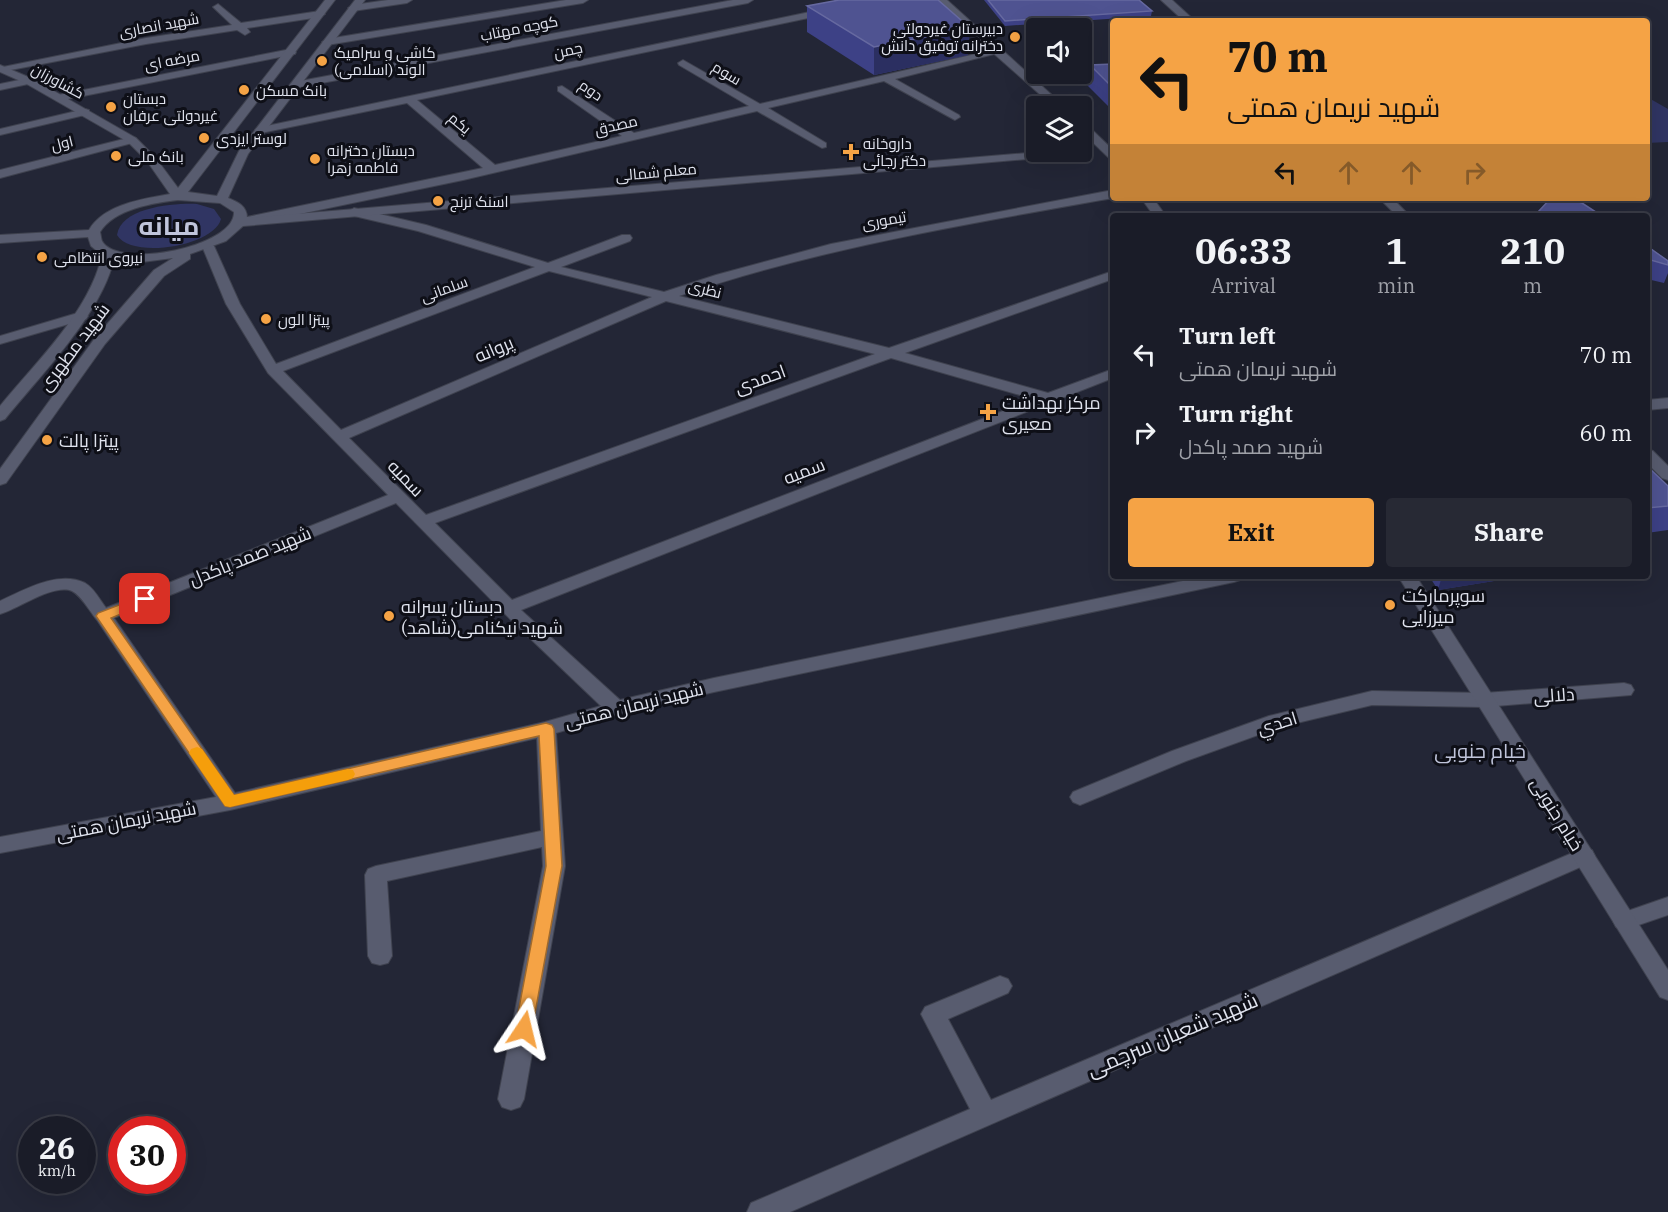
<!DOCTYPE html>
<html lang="en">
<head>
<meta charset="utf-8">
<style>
  :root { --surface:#1a1c28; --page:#272934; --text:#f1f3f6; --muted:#9fa1a8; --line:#383a45; --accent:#f5a345 }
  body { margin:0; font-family:"IBM Plex Serif",Cairo,serif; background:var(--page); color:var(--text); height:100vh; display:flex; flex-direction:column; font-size:22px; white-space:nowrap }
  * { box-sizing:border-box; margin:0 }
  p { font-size:20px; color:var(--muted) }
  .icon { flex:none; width:33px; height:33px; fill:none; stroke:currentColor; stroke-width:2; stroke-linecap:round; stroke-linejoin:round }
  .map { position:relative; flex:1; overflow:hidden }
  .side { position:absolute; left:1110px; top:213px; width:540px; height:366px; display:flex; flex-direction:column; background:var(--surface); border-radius:6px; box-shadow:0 6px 24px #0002,0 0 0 2px var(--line) }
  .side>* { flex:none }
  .hud { position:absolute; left:1110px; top:18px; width:540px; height:183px; border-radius:6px; box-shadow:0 6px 24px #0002,0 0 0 2px var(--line); background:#f5a345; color:#111; overflow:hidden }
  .buttons { position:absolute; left:1026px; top:18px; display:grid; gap:12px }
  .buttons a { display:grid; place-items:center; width:66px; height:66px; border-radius:6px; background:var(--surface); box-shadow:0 6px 24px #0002,0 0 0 2px var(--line); font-size:30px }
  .speed { position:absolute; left:18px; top:1116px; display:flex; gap:12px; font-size:30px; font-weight:700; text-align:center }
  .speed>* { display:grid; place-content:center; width:78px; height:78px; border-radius:50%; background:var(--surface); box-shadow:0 6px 24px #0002,0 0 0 2px var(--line); line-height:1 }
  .speed small { font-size:15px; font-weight:400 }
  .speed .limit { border:9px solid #d22; background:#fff; color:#111 }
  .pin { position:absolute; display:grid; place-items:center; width:51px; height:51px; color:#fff; margin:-26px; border-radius:12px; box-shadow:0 3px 9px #0006 }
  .me { position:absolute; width:66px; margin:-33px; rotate:10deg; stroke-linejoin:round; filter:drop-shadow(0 0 4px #0008) }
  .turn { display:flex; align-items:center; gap:21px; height:126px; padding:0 18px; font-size:27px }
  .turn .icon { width:78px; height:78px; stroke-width:2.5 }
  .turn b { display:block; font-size:42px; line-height:51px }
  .lanes { display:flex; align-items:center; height:57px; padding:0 18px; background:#0003; justify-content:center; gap:30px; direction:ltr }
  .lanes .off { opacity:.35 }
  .eta { display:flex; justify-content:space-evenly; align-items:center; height:102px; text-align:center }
  .eta b { font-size:36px; font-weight:700; line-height:42px }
  .primary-button { display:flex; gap:12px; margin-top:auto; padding:12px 18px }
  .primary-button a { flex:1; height:69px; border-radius:6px; background:var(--accent); color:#111; font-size:24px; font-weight:700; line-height:69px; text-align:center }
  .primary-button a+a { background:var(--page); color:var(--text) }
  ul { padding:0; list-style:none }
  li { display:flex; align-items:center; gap:18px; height:78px; padding:0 18px }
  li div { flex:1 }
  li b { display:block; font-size:22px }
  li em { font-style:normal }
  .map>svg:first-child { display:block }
  .green { fill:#303563 }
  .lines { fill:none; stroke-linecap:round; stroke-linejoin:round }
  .street-casing { stroke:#3f424f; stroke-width:2 }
  .secondary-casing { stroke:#3f424f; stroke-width:2 }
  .street { fill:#585c6f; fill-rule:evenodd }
  .secondary { fill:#585c6f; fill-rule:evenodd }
  .wall { fill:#3d4186 }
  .shaded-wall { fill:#2b2f61 }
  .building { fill:#4f5391; stroke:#6669a0; stroke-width:1.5 }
  .route { fill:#f5a345; stroke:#9f6a2d; stroke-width:1.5 }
  .slow { fill:#f59e0b }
  .poi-dot { fill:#f5a345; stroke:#0e0f17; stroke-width:2 }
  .labels { text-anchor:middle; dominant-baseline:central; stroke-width:6; stroke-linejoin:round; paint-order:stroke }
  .far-street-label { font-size:15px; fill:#e0e3ee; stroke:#0e0f17 }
  .far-poi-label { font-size:15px; fill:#e0e3ee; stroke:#0e0f17; text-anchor:start }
  .street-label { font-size:18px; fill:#e0e3ee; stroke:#0e0f17 }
  .poi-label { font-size:18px; fill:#e0e3ee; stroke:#0e0f17; text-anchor:start }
  .neighbourhood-label { font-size:20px; fill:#c0c5db; stroke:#0e0f17 }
  .near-street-label { font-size:21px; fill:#e0e3ee; stroke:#0e0f17 }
  .far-town-label { font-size:26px; font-weight:bold; fill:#c0c5db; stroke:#0e0f17 }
</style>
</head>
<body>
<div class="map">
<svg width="1668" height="1212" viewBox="0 0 1668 1212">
  <rect width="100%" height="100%" fill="#232636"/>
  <g class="green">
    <polygon points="1647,97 1668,109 1668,142 1647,143"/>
    <path d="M197 204 214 209 221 219C214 246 132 260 117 235 121 207 175 203 197 204Z"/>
  </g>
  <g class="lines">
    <defs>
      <g id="street">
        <polygon points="388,0 412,0 407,3 353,11 348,8 353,5"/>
        <polygon points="566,0 588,0 583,3 327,45 322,42 327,39"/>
        <polygon points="733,0 753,0 748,3 295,88 290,85 295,82"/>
        <polygon points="218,4 241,23 320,11 325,14 320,17 247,28 250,32 245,35 237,30 146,44 0,72 0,68 3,67 146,38 232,25 213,7"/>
        <polygon points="829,8 834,11 832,13 417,100 495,165 622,136 558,91 558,87 562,86 634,133 749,106 679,65 678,63 683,60 760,104 997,49 1002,52 895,79 959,115 960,117 955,120 884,81 768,108 826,143 826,147 822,148 757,111 463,180 247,225 241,221 247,217 483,168 407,103 261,133 255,130 257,128"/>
        <polygon points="291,49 296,52 295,54 58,101 53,98 58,95"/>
        <polygon points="1113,68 1113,74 1082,76 1077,74 1082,74 1082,70"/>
        <polygon points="1036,72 1036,74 1070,74 1065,77 1025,79 1020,76 1025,73"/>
        <polygon points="29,78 33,79 33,83 0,90 0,84"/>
        <polygon points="85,109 89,110 89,114 0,135 0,129"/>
        <polygon points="132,137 136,138 136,142 0,178 0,170"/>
        <path d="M1113 190V198C967 224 820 248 679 296L889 348 1113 271V279L905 353 1048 393 1113 369V378L521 610 620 700 714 678 1207 576H1243L1240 580 1234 582 714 692 618 714 556 733 565 866 524 1099 520 1107 511 1110 502 1107 498 1099 543 866 542 847 387 881 392 956 388 963 380 965 372 963 368 956 365 875 368 869 376 866 541 831 537 738 230 810 0 853V837L216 797 97 620C90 612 82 596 72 591 54 583 18 609 0 614V601C24 590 58 570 85 583 94 588 100 600 106 608L388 495 268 373 226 304 202 246 203 243 208 242 214 246 240 304 276 364 535 267 418 231 350 215 348 212 354 208 426 225 548 263 622 235H630L632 238 630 241 561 267 664 292 716 275 831 244ZM549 271 652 297 341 430 283 371ZM666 301 875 354 426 515 349 438ZM891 358 1034 399 512 600 435 523ZM396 503 515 624 601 706 545 722 235 793 114 618Z"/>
        <polygon points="81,312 88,316 86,319 0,344 0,336"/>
        <polygon points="1668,398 1668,408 1647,410 1647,400"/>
        <polygon points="1624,683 1631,685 1634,690 1631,695 1484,707 1372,705 1280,727 1186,761 1080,805 1073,802 1070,797 1073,792 1172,751 1269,716 1372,691 1484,693"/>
        <polygon points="1584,848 1592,850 1595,856 1592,862 790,1212 747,1212 751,1203 970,1109 921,1014 925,1007 1000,976 1008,979 1012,986 1008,993 948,1019 991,1100"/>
        <polygon points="1668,897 1668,915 1624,930 1616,927 1613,921 1616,915"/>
      </g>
      <g id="secondary">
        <path d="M325 0H335L188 192 217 196 239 151 355 0H365L248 154 228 198C238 202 247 206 247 218L1040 152H1081L1075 155 243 226 226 241 190 254V259L164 276 105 344 6 483 0 485V469L95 338 154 270 173 258 142 262 114 258C103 312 40 376 5 419L0 421V406C36 362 90 311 102 255L91 246 88 237 0 243V235L89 230C104 204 143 199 170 194L147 161 128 142 25 83 0 72V65L33 79 136 138 155 157 178 188ZM178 200 220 203 234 212C235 247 118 270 102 241 101 239 101 235 100 232 114 209 153 203 178 200Z"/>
        <polygon points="937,0 947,0 1064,106 1053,106 949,14"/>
        <polygon points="1161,0 1172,0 1195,21 1184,21"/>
        <polygon points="1082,123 1086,124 1113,150 1113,159 1109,158 1082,132"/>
        <polygon points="1141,198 1153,198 1166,216 1154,216"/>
        <polygon points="1379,198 1392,198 1410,216 1397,216"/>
        <polygon points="1647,449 1653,451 1668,466 1668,480 1662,478 1647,463"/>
        <polygon points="1398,576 1416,576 1668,970 1668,1000 1660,997"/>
      </g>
    </defs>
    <use href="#street" class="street-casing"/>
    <use href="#secondary" class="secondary-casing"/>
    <use href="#street" class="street"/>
    <use href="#secondary" class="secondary"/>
  </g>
  <g class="wall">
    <polygon points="984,0 1139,0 1152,11 1151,16 1005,26"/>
    <polygon points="807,6 968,55 874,75 807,32"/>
    <polygon points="1113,64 1113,111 1087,85 1090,65"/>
    <polygon points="1539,211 1602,216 1537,216"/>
    <polygon points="1647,246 1668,261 1668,273 1664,283 1647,279"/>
    <polygon points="1647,466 1668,486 1668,530 1647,533"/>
    <polygon points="1429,576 1525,576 1438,590"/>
  </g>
  <g class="shaded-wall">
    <polygon points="970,28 968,55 874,75 874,47"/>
    <polygon points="1442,576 1525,576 1438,590"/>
  </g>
  <g class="building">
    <polygon points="839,0 938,0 970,28 874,47 807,6"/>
    <polygon points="988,0 1139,0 1152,11 1005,21"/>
    <polygon points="1113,64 1113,88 1090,65"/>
    <polygon points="1551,198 1566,198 1582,203 1602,216 1546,216 1539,211"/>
    <polygon points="1647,246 1668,261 1668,265 1647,259"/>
    <polygon points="1647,466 1668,486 1668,506 1647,508"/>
  </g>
  <polygon class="route" points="145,595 150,596 152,599 150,602 111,618 234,795 546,723 552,725 554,729 562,866 531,1035 524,1037 518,1035 515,1029 546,866 539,736 230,807 225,806 96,616 98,613"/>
  <polygon class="slow" points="197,747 202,749 234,795 348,769 353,770 355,774 353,778 348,780 230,807 225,806 189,753 191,749"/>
  <g class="poi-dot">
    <circle cx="1015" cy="37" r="6"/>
    <circle cx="322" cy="61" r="6"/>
    <circle cx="244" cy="90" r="6"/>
    <circle cx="111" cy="107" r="6"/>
    <circle cx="204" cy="138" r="6"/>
    <path d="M848 143h6v6h6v6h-6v6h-6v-6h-6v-6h6z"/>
    <circle cx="116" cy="156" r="6"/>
    <circle cx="315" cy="159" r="6"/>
    <circle cx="438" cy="201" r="6"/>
    <circle cx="42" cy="257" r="6"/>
    <circle cx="266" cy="319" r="6"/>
    <path d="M985 403h6v6h6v6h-6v6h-6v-6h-6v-6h6z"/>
    <circle cx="47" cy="440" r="6"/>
    <circle cx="1390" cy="605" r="6"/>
    <circle cx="389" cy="616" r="6"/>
  </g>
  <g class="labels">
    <g class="far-street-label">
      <text transform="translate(159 25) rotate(-10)">شهید انصاری</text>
      <text transform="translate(519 28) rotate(-11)">کوچه مهتاب</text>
      <text transform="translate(568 50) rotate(-12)">چمن</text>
      <text transform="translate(172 60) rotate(-11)">مرضه ای</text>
      <text transform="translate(727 73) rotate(31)">سوم</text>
      <text transform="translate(58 81) rotate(28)">کشاورزان</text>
      <text transform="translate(591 90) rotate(34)">دوم</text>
      <text transform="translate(460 123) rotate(40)">یکم</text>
      <text transform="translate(616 125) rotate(-13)">مصدق</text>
      <text transform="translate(62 143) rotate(-14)">اول</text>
      <text transform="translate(656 172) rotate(-5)">معلم شمالی</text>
      <text transform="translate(884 220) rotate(-10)">تیموری</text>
      <text transform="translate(444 289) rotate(-20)">سلمانی</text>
      <text transform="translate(705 289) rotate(14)">نظری</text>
    </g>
    <g class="far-poi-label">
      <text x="1003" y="28" text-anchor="end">دبیرستان غیردولتی<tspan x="1003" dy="17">دخترانه توفیق دانش</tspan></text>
      <text x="334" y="52">کاشی و سرامیک<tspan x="334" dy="17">الوند (اسلامی)</tspan></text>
      <text x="256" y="90">بانک مسکن</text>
      <text x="123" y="98">دبستان<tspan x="123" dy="17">غیردولتی عرفان</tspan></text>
      <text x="216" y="138">لوستر ایزدی</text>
      <text x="863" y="143">داروخانه<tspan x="863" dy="17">دکتر رجائی</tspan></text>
      <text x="327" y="150">دبستان دخترانه<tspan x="327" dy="17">فاطمه زهرا</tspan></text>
      <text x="128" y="156">بانک ملی</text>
      <text x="450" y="201">اسنک ترنج</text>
      <text x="54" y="257">نیروی انتظامی</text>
      <text x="278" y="319">پیتزا الون</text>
    </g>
    <g class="street-label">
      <text transform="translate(74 347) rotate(-53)">شهید مطهری</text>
      <text transform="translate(494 349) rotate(-23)">پروانه</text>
      <text transform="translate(760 379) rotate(-20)">احمدی</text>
      <text transform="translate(804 471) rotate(-21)">سميه</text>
      <text transform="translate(406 478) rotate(46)">سمیه</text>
      <text transform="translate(250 556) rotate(-22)">شهید صمد پاکدل</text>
      <text transform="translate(1554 695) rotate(-4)">دلالی</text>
      <text transform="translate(634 705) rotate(-14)">شهید نریمان همتی</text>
      <text transform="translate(1277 723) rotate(-17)">احدي</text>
      <text transform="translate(1557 814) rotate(58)">خیام جنوبی</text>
      <text transform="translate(126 821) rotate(-11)">شهید نریمان همتی</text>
    </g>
    <g class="poi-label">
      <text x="1002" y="402">مرکز بهداشت<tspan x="1002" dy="21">معیری</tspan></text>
      <text x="59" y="440">پیتزا پالت</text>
      <text x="1402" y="595">سوپرمارکت<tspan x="1402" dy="21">میرزایی</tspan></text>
      <text x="401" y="606">دبستان پسرانه<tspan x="401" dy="21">شهید نیکنامی(شاهد)</tspan></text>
    </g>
    <g class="neighbourhood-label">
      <text x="1480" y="750">خیام جنوبی</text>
    </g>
    <g class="near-street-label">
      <text transform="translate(1172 1034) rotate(-23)">شهید شعبان سرچمی</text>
    </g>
    <g class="far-town-label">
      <text x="169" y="225">میانه</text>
    </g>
  </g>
</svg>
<div class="buttons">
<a><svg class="icon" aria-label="sound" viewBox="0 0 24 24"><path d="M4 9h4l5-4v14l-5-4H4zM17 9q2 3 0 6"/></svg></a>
<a><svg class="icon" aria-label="layers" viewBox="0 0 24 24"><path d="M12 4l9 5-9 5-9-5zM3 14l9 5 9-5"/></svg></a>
</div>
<div class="speed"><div>26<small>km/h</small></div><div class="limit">30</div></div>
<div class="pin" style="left:145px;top:599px;background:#d93025"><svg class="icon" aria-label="arrive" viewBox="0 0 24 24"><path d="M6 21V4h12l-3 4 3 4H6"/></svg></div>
<svg class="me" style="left:524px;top:1029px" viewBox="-20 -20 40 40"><path d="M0-17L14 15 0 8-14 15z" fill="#f5a345" stroke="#fff" stroke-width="4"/></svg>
<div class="hud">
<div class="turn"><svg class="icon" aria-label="left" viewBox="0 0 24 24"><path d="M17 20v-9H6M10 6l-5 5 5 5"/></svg><div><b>70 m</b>شهید نریمان همتی</div></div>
<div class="lanes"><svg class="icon" aria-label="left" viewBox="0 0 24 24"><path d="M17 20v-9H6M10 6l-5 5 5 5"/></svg><svg class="icon off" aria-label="ahead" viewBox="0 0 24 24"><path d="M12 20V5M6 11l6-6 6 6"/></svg><svg class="icon off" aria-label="ahead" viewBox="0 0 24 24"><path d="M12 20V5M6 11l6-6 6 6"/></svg><svg class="icon off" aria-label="right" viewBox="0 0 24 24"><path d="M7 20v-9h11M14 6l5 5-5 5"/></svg></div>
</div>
<section class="side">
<div class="eta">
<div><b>06:33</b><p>Arrival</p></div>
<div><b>1</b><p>min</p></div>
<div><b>210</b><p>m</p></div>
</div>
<ul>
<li><svg class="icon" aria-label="left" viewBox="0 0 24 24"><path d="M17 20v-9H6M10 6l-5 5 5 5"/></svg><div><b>Turn left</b><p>شهید نریمان همتی</p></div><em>70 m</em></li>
<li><svg class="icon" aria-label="right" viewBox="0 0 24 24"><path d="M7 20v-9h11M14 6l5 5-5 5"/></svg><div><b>Turn right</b><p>شهید صمد پاکدل</p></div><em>60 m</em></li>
</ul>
<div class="primary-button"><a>Exit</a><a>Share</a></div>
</section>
</div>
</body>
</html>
